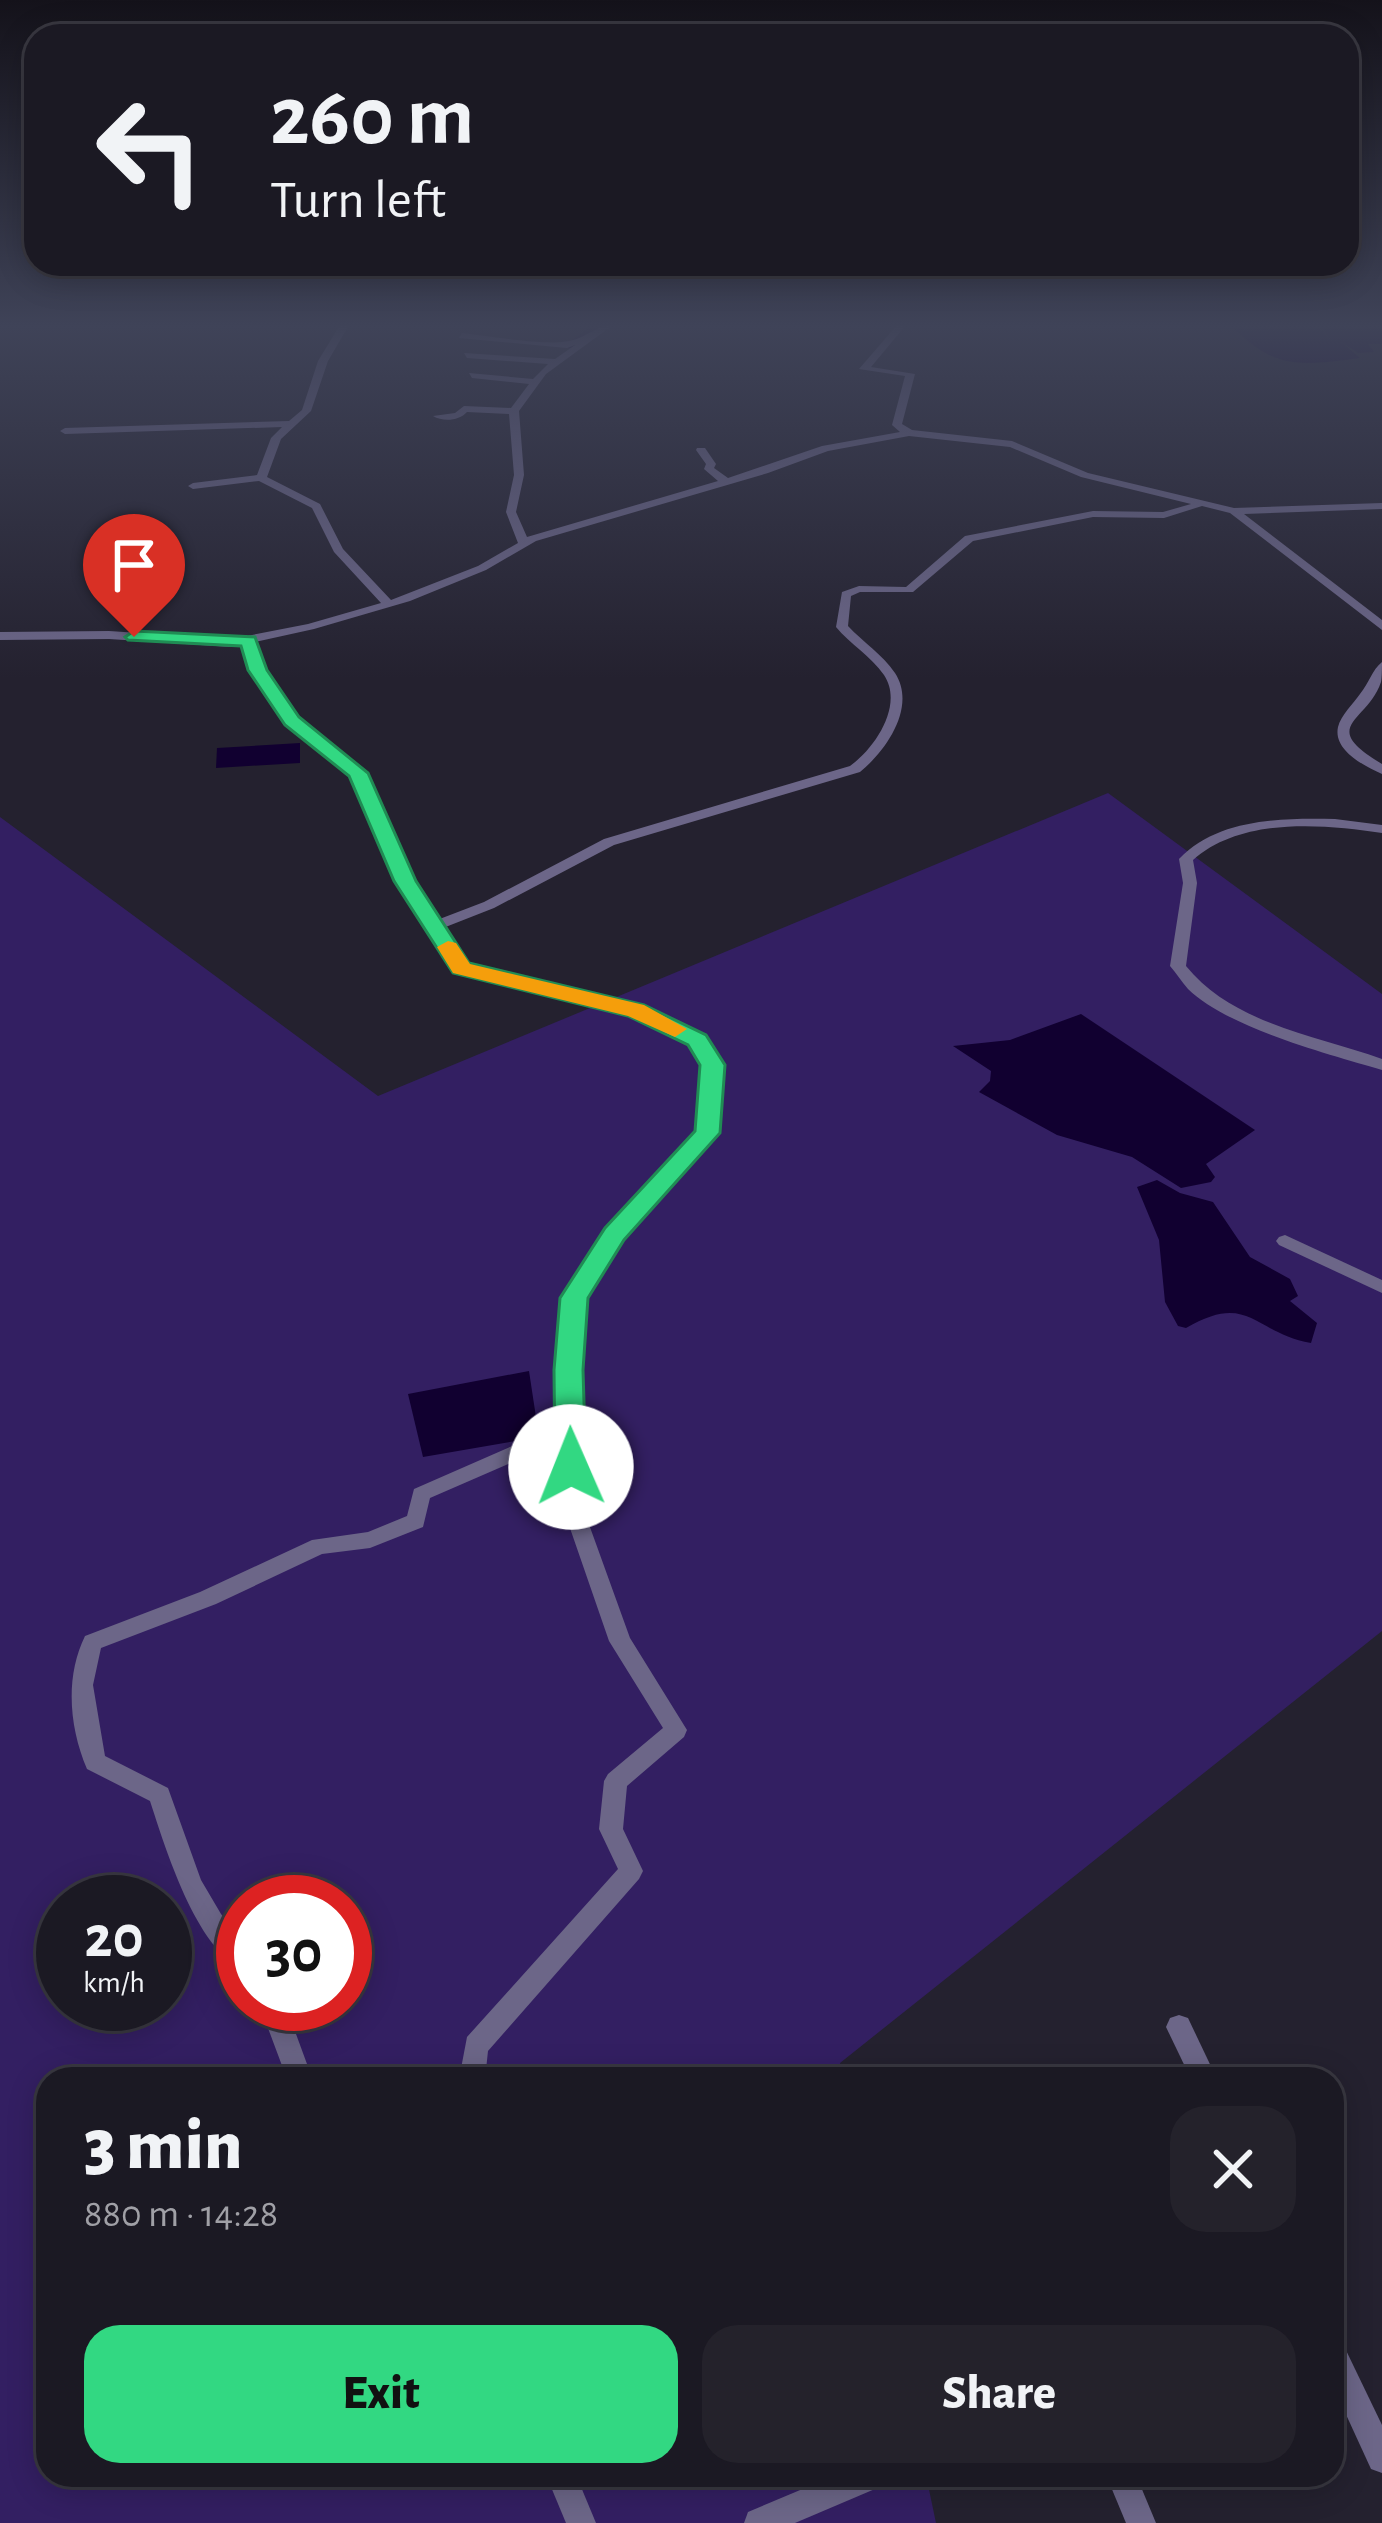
<!DOCTYPE html>
<html lang="en">
<head>
<meta charset="utf-8">
<style>
  :root { --surface:#1b1923; --page:#24222b; --text:#f1f3f6; --muted:#a0a0a6; --line:#393841; --accent:#32d882 }
  body { margin:0; font-family:"Alegreya Sans",sans-serif; background:var(--page); color:var(--text); height:100vh; display:flex; flex-direction:column; font-size:45px; white-space:nowrap }
  * { box-sizing:border-box; margin:0 }
  p { font-size:39px; color:var(--muted) }
  .icon { flex:none; width:66px; height:66px; fill:none; stroke:currentColor; stroke-width:2; stroke-linecap:round; stroke-linejoin:round }
  .map { position:relative; flex:1; overflow:hidden }
  .panel { position:absolute; left:36px; top:2067px; width:1308px; height:420px; display:flex; flex-direction:column; background:var(--surface); border-radius:36px; box-shadow:0 6px 30px #0003,0 0 0 3px var(--line) }
  .panel>* { flex:none }
  .hud { position:absolute; left:24px; top:24px; width:1335px; height:252px; border-radius:36px; box-shadow:0 6px 30px #0003,0 0 0 3px var(--line); background:#1b1923; color:var(--text); overflow:hidden }
  .speed { position:absolute; left:36px; top:1875px; display:flex; gap:24px; font-size:60px; font-weight:700; text-align:center }
  .speed>* { display:grid; place-content:center; width:156px; height:156px; border-radius:50%; background:var(--surface); box-shadow:0 6px 30px #0003,0 0 0 3px var(--line); line-height:1 }
  .speed small { font-size:30px; font-weight:400 }
  .speed .limit { border:18px solid #d22; background:#fff; color:#111 }
  .pin { position:absolute; display:grid; place-items:center; width:102px; height:102px; color:#fff; margin:-123px -51px; border-radius:50% 50% 50% 0; rotate:-45deg; box-shadow:0 0 12px #0007 }
  .pin .icon { rotate:45deg }
  .me { position:absolute; width:132px; margin:-66px; rotate:359deg; stroke-linejoin:round; filter:drop-shadow(0 0 9px #0008) }
  .turn { display:flex; align-items:center; gap:42px; height:252px; padding:0 48px; font-size:54px }
  .turn .icon { width:156px; height:156px; stroke-width:2.5 }
  .turn b { display:block; font-size:84px; line-height:102px }
  .round { display:grid; place-items:center; flex:none; width:126px; height:126px; border-radius:36px; background:var(--page) }
  .summary { display:flex; align-items:center; justify-content:space-between; height:204px; padding:0 48px }
  h1 { font-size:72px; font-weight:800; line-height:90px }
  .action { display:flex; gap:24px; margin-top:auto; padding:24px 48px }
  .action a { flex:1; height:138px; border-radius:36px; background:var(--accent); color:#111; font-size:48px; font-weight:800; line-height:138px; text-align:center }
  .action a+a { background:var(--page); color:var(--text) }
  .map>svg:first-child { display:block }
  .green { fill:#331f62; fill-rule:evenodd }
  .water { fill:#110030 }
  .lines { fill:none; stroke-linecap:round; stroke-linejoin:round }
  .canal { fill:#110030; fill-rule:evenodd }
  .minor { fill:#6c6688; fill-rule:evenodd }
  .route { fill:#32d882; stroke:#208c54; stroke-width:3 }
  .slow { fill:#f59e0b }
</style>
</head>
<body>
<div class="map">
<svg width="1382" height="2523" viewBox="0 0 1382 2523">
  <rect width="100%" height="100%" fill="#24212f"/>
  <path class="green" d="M1108 793 1382 994V1631L840 2063 843 2079H48V2475H926L936 2523H0V817L378 1096ZM63 1902H165V2004H63ZM243 1902H345V2004H243Z"/>
  <g class="water">
    <path d="M1231 325H1316L1332 341 1319 325H1382V344H1368L1374 352 1358 353 1340 341 1360 358C1299 366 1274 370 1231 325Z"/>
    <polygon points="300,743 300,763 216,768 217,748"/>
    <polygon points="1081,1014 1255,1130 1206,1164 1215,1177 1211,1182 1181,1188 1132,1157 1057,1135 979,1092 990,1081 991,1071 953,1046 1010,1040"/>
    <path d="M1157 1180 1180 1193 1213 1202 1250 1257 1290 1279 1298 1296 1290 1301 1317 1323 1311 1343C1253 1333 1250 1291 1186 1328L1178 1326 1165 1302 1159 1240 1137 1187Z"/>
    <polygon points="529,1371 539,1437 423,1457 408,1394"/>
  </g>
  <g class="lines">
    <polygon class="canal" points="592,325 602,325 573,348 567,348 567,344"/>
    <g class="minor">
      <path d="M340 325H349L328 361 311 411 281 439 267 477 320 504 343 549 391 600 478 566 518 543 506 512 514 475 509 414 467 412C459 421 443 422 433 416L455 413 464 406 511 408 529 384 472 378 469 373 533 379 548 364 467 358 464 353 555 359 575 345 567 348 459 338 462 333C488 336 548 346 569 341 586 338 597 325 613 325L546 374 519 411 524 475 516 512 527 537 718 481 704 469 706 464 696 450 697 448H705L716 464 714 468 728 478 822 446 900 432 892 425 905 376 859 369 897 325H906L871 367 915 374 902 424 912 430 1012 441 1088 473 1234 508 1382 503V509L1244 514 1382 620V630L1230 513 1202 506 1164 518 1093 517 973 541 913 592H860L851 596 848 626C863 642 883 655 895 673 917 707 886 751 860 772L614 845 494 908 443 928 466 965 641 1007 704 1037 721 1065 716 1133 621 1238 583 1298 579 1370 582 1505 630 1638 687 1730 684 1737 627 1786 623 1829 643 1871 639 1879 488 2051 485 2079H459L467 2037 618 1869 599 1829 604 1781 608 1774 663 1728 609 1641 562 1505 561 1441 430 1498 423 1527 370 1548 322 1554 216 1604 101 1648 93 1685 105 1756 168 1788 201 1880 221 1914 243 1941V1969C196 1950 165 1847 150 1801L87 1769C69 1727 65 1677 85 1636L200 1592 312 1540 368 1532 407 1516 414 1489 560 1425 559 1370 565 1298 609 1230 700 1132 705 1065 692 1043 631 1013 456 971 398 881 352 775 279 712 252 670 244 644 231 647 109 639 0 640V632L109 631 231 639 308 624 381 603 334 552 312 508 259 481 193 489 188 486 193 483 257 475 271 438 282 427 65 434 60 431 65 428 289 421 302 410 318 361ZM909 436 1010 447 1081 477 1191 504 1163 512 1093 511 965 536 906 587 859 586 842 592 836 627C850 644 871 656 884 675 904 705 875 748 850 766L604 839 484 902 437 920 412 881 365 773 288 707 264 670 255 642 314 629 410 601 486 570 536 541 768 473 828 451Z"/>
      <path d="M1382 662C1382 666 1382 678 1381 682 1367 723 1317 725 1382 764V774C1364 766 1333 750 1338 727 1341 715 1353 704 1360 694 1369 683 1372 670 1382 662Z"/>
      <path d="M1335 819 1382 825V833C1322 824 1242 817 1193 860L1197 883 1186 966C1233 1024 1315 1035 1382 1059V1070C1328 1054 1228 1028 1188 989 1182 982 1176 973 1170 966L1183 883 1179 859C1218 818 1282 818 1335 819Z"/>
      <polygon points="1285,1235 1382,1280 1382,1293 1279,1245 1276,1241 1279,1237"/>
      <polygon points="259,2004 285,2004 307,2064 331,2070 335,2079 287,2079"/>
      <polygon points="1179,2015 1188,2018 1217,2079 1191,2079 1166,2027 1170,2018"/>
      <polygon points="1332,2338 1342,2342 1382,2425 1382,2473 1371,2469 1332,2384"/>
      <polygon points="546,2475 576,2475 596,2523 566,2523"/>
      <polygon points="836,2475 886,2475 882,2486 795,2523 744,2523 748,2512"/>
      <polygon points="1106,2475 1136,2475 1156,2523 1126,2523"/>
    </g>
  </g>
  <linearGradient id="sky" x2="0" y2="1"><stop stop-color="#14121a"/><stop offset="0.48" stop-color="#3f4358"/><stop offset="1" stop-color="#3f4358" stop-opacity="0"/></linearGradient>
  <rect width="1382" height="679" fill="url(#sky)"/>
  <polygon class="route" points="134,631 255,637 267,670 299,717 368,773 416,881 469,963 644,1005 706,1035 725,1065 720,1133 624,1240 588,1298 583,1370 586,1467 581,1475 560,1475 555,1467 554,1370 560,1298 605,1228 695,1131 700,1065 688,1045 628,1016 453,973 394,881 349,776 285,725 248,670 241,646 128,640 125,637"/>
  <polygon class="slow" points="448,941 456,943 470,964 644,1005 687,1029 675,1037 628,1016 453,973 437,947"/>
</svg>
<div class="speed"><div>20<small>km/h</small></div><div class="limit">30</div></div>
<div class="pin" style="left:134px;top:637px;background:#d93025"><svg class="icon" aria-label="arrive" viewBox="0 0 24 24"><path d="M6 21V4h12l-3 4 3 4H6"/></svg></div>
<svg class="me" style="left:571px;top:1467px" viewBox="-20 -20 40 40"><circle r="19" fill="#fff"/><path d="M0-13L10 11 0 6-10 11z" fill="#32d882"/></svg>
<div class="hud">
<div class="turn"><svg class="icon" aria-label="left" viewBox="0 0 24 24"><path d="M17 20v-9H6M10 6l-5 5 5 5"/></svg><div><b>260 m</b>Turn left</div></div>
</div>
<section class="panel">
<div class="summary"><div><h1>3 min</h1><p>880 m · 14:28</p></div><a class="round"><svg class="icon" aria-label="close" viewBox="0 0 24 24"><path d="M6 6l12 12M18 6L6 18"/></svg></a></div>
<div class="action"><a>Exit</a><a>Share</a></div>
</section>
</div>
</body>
</html>
